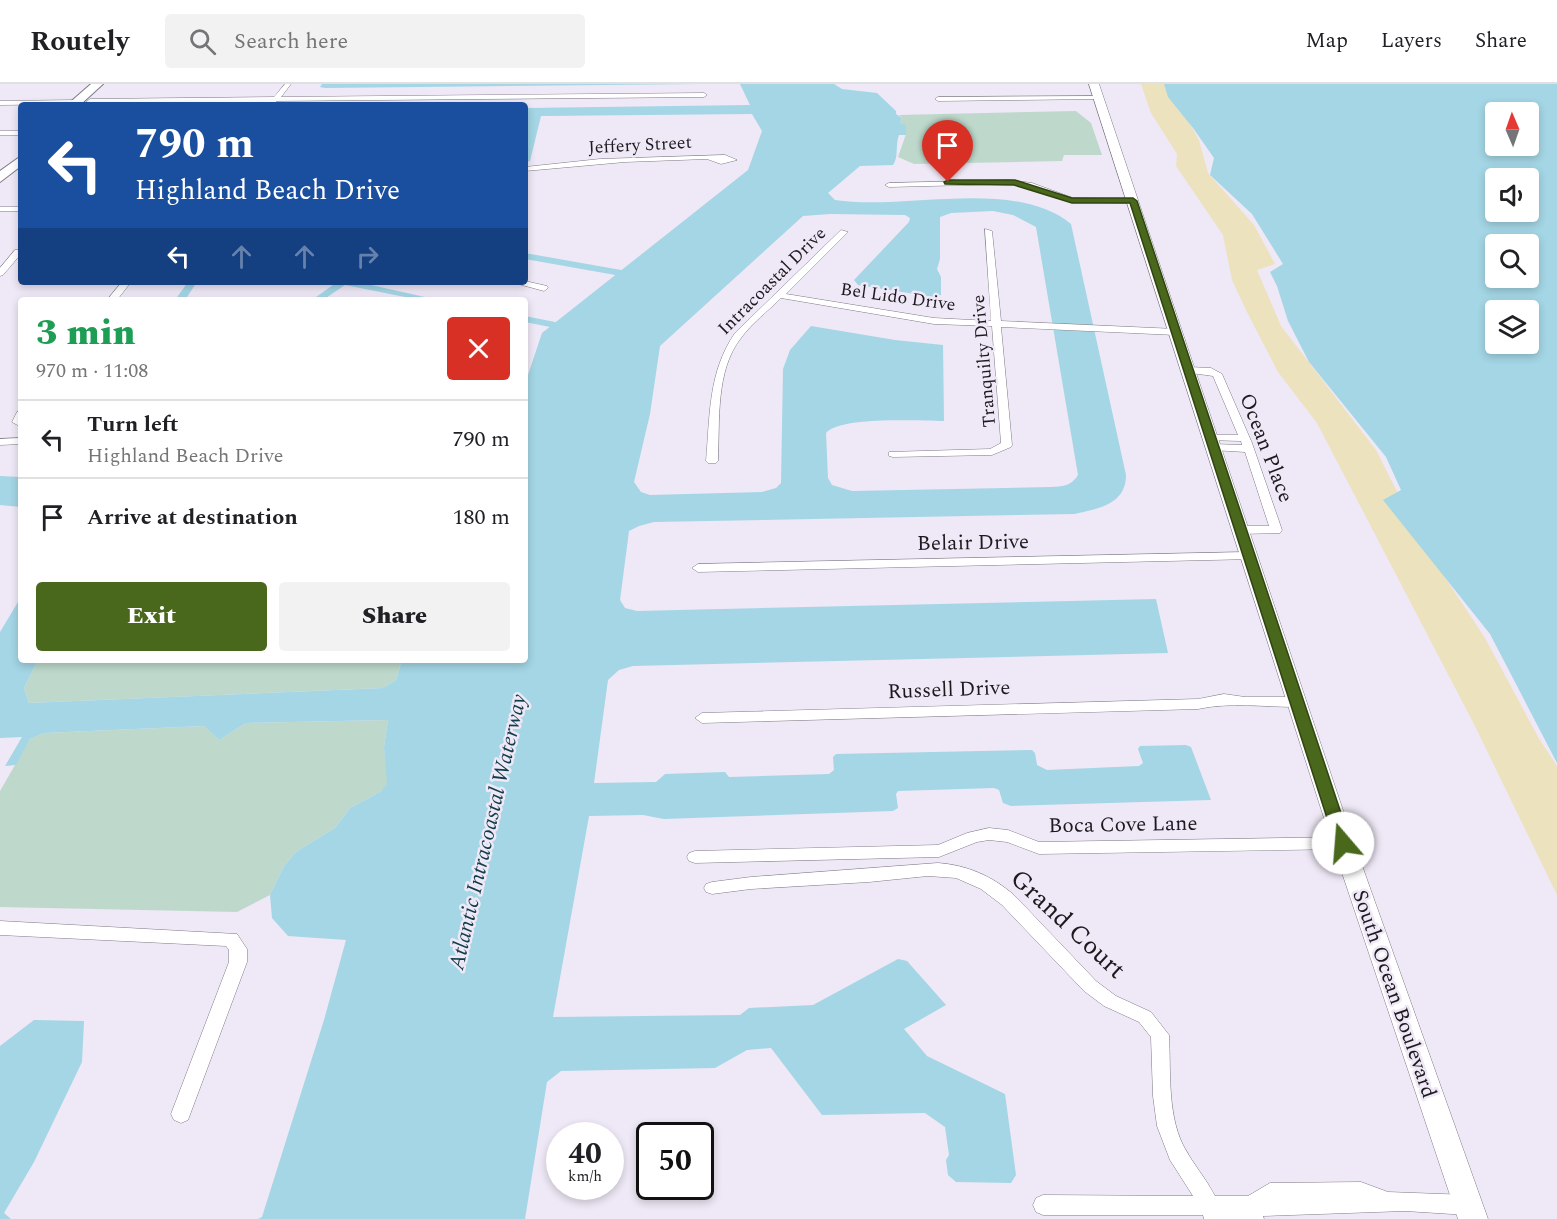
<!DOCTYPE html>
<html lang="en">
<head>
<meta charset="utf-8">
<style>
  :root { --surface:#fff; --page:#f2f2f2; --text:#202124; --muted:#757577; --line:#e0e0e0; --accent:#4a681b }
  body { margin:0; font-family:Spectral,serif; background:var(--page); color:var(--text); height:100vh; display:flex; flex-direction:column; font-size:22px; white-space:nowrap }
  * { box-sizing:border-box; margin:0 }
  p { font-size:20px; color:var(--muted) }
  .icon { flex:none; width:33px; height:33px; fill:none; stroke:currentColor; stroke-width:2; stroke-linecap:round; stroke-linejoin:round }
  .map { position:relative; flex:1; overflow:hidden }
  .panel { position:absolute; left:18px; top:213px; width:510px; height:366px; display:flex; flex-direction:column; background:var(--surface); border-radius:6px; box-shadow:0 3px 9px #0003 }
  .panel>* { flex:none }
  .hud { position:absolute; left:18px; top:18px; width:510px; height:183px; border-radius:6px; box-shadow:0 3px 9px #0003; background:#1a4fa0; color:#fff; overflow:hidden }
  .needle { width:39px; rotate:358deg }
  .tools { position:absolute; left:1485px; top:18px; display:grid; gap:12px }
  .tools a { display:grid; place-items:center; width:54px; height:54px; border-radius:6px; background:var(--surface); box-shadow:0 3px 9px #0003; font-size:30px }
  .speed { position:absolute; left:546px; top:1038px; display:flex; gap:12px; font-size:30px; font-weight:700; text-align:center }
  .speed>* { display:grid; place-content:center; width:78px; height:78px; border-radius:50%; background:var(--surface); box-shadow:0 3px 9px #0003; line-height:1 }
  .speed small { font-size:15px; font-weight:400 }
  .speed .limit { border:3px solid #111; border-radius:9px; background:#fff; color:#111 }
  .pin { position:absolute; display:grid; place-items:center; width:51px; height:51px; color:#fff; margin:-62px -26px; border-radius:50% 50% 50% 0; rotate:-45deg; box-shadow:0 0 6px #0007 }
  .pin .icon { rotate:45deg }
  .me { position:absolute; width:66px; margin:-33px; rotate:342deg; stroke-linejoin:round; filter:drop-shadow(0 0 4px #0008) }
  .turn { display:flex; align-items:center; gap:21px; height:126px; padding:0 18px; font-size:27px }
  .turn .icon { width:78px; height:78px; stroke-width:2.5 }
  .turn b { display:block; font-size:42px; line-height:51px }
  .lanes { display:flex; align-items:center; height:57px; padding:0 18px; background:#0003; justify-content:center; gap:30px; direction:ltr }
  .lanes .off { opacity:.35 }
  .round { display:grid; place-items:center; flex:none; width:63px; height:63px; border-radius:6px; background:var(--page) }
  .head { display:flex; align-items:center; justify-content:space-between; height:102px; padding:0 18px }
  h1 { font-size:36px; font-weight:800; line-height:45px; color:#1e9e55 }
  .action { display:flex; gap:12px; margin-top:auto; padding:12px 18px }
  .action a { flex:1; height:69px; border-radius:6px; background:var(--accent); color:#fff; font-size:24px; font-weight:800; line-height:69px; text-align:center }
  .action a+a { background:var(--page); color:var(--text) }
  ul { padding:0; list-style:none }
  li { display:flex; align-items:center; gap:18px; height:78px; padding:0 18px; border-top:2px solid var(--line) }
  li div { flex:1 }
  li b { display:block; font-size:22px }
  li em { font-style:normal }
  header { display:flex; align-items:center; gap:36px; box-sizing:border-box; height:84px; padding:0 30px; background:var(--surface); border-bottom:2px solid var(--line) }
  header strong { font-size:28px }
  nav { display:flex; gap:33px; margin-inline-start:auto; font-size:21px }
  .search { width:420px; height:54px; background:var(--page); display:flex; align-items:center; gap:15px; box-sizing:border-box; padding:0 21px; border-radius:6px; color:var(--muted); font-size:22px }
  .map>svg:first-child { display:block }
  .green { fill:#bed9cc }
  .sand { fill:#ece2bd }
  .water { fill:#a4d6e5; fill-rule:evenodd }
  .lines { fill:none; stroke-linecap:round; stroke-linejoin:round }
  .canal { fill:#a4d6e5; fill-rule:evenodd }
  .minor-casing { stroke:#807a86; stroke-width:1 }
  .secondary-casing { stroke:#807a86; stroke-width:1 }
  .primary-casing { stroke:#807a86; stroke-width:2 }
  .minor { fill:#fff; fill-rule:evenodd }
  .secondary { fill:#fff; fill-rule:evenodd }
  .primary { fill:#fff; fill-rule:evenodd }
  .route { fill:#4a681b; stroke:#304412; stroke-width:1.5 }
  .labels { text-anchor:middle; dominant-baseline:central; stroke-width:5; stroke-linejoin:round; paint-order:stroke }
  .far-street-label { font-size:18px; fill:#1d1a1f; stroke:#efe8f6 }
  .street-label { font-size:21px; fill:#1d1a1f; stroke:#efe8f6 }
  .water-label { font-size:22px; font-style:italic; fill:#0f3c48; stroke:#efe8f6 }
  .near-street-label { font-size:26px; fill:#1d1a1f; stroke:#efe8f6 }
</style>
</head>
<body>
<header>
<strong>Routely</strong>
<div class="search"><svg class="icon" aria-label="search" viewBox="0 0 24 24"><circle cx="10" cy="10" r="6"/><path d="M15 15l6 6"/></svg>Search here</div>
<nav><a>Map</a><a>Layers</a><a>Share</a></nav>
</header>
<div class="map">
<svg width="1557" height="1135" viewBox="0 0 1557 1135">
  <rect width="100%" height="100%" fill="#efe8f6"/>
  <g class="green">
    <polygon points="1076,27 1091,39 1102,71 1064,71 1062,77 914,80 898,73 906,50 900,39 902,34 899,31"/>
    <polygon points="38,576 402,576 396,596 383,604 29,619 24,604"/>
    <polygon points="388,636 384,663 388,700 380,708 350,724 335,744 296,768 284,782 270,811 237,828 0,823 0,707 30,655 44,649 204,642 219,656 246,639"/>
  </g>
  <polygon class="sand" points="1141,0 1170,0 1176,16 1199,56 1208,89 1254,141 1275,180 1257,186 1281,242 1376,366 1426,465 1485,554 1538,653 1557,682 1557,811 1475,642 1317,339 1278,288 1247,228 1232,196 1223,151 1176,82 1177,70 1151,29"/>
  <g class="water">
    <polygon points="322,0 696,0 325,4 320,3"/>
    <path d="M740 0H834L842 5 877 9 896 27V30L902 34 900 39 906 41V51H899C895 61 899 73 893 81L860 82 828 109 835 116C904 127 1014 93 1071 140L1126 391C1126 421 1097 425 1074 430L654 438 639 442 629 447 620 516 625 524 637 527 1156 515 1168 569 633 582 619 586 608 596 594 699 656 698 665 690 725 688 729 693 829 690 834 686 833 673 836 670 1032 666 1035 669 1037 681 1047 686 1139 682 1143 679 1138 665 1140 662 1186 661 1191 663 1211 716 1011 722 1003 719 999 706 994 704 898 707 896 710 898 724 893 727 664 735 643 731 589 732 553 933 740 931 749 924 813 921 898 875 907 877 946 921 904 945 927 972 1005 1010 1016 1091 1011 1099 956 1098 948 1091 946 1076 949 1071 945 1043 925 1029 822 1031 771 964 747 966 715 984 561 987 547 998 525 1135H258L262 1133 324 936 346 856 288 852 272 834 270 811 284 782 296 768 335 744 350 724 380 708 387 700 384 663 388 636 246 639 219 656 204 642 44 649 30 655 16 681 5 682 22 653 0 654V548L21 513V576H38L24 604 29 619 383 604 396 596 402 576H525V300L542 249 748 86 762 47 752 30 541 32 530 77 525 78V24L750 21ZM993 127 1013 131 1036 143 1078 391C1071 402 1064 402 1052 403L852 407 832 401 828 394 826 349C841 332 919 337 944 337L943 261 895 256 811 242 790 266 783 285 781 399 776 404 762 408 650 411 641 408 634 398 650 330 660 262 803 132 830 130 905 131 910 134 909 138 854 196 858 201 934 213 941 211V193L937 185 940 175V133L951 129Z"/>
    <path d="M1164 0H1557V679L1490 550 1383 416 1401 406 1386 373 1309 278 1288 237 1277 202 1270 188 1283 180 1252 130 1210 91 1214 74 1193 44 1168 13ZM1528 28V62H1496V28ZM1528 94V128H1496V94ZM1528 160V194H1496V160ZM1528 226V260H1496V226Z"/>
    <polygon points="0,392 21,393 21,423 0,421"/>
    <polygon points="34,936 84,937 82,978 34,1078 4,1129 11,1135 0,1135 0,962"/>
  </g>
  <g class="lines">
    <g class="canal">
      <polygon points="525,169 638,189 642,192 638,195 525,175"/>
      <polygon points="188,198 197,198 185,216 175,216"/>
      <polygon points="337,198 358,198 438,216 420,216 345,201 323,216 312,216"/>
      <polygon points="525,232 570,241 575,244 570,247 525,238"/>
    </g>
    <defs>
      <g id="minor">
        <polygon points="285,0 291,0 281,13 704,9 707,11 704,13 277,17 272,21 269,18 84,20 90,15 274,13"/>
        <polygon points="1099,12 1101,15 938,17 935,15 938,13"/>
        <polygon points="0,17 77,16 80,18 77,20 0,21"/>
        <rect x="0" y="47" width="21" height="4"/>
        <polygon points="725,71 737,76 721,80 707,75 625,78 525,87 525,83 600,75"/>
        <polygon points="1009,96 1032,99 1073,114 1133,115 1137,117 1133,119 1072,118 1028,103 1009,100 889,103 885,101 889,99"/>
        <rect x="0" y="123" width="21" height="4"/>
        <path d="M985 145 992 147 1001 237 1176 245 1181 248 1176 251 1001 243 1012 361 1011 363 992 371 893 373 889 372V368L990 365 1001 359 992 242 934 240 781 214C768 227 752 239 741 254 715 287 720 338 718 377L716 379H708L706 377C710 332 708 288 735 249L841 146 848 148 786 210 934 234 991 237Z"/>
        <polygon points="15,166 21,166 21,170 3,191 0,192 0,184"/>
        <polygon points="525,197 547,202 548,204 544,207 511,198"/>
        <polygon points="122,198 131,198 117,216 107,216"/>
        <polygon points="1188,283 1211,284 1222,290 1252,359 1282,446 1280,449 1240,450 1234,446 1240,442 1269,442 1245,368 1213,366 1208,363 1213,360 1242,361 1241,357 1206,356 1205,354 1210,351 1238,351 1213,292 1184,288 1183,286"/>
        <polygon points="21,327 21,343 12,338 17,328"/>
        <polygon points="21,354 21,360 0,361 0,355"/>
        <polygon points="1249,468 1255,472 1253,475 698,488 692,484 698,480"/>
        <path d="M1224 610 1245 613H1297L1304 618 1297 623C1264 623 1230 618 1198 625L702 639 695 634 702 629 1198 615Z"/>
        <polygon points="989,744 1008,746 1039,758 1343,753 1349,755 1351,759 1349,763 1343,765 1039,770 1007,758 989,756 977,758 939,773 695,779 689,777 687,773 689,769 695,767 938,761 967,749"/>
        <path d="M938 779C967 781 992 792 1014 811L1096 897 1116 912 1151 928 1169 951C1171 986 1167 1028 1183 1061 1192 1079 1206 1094 1215 1112H1248L1270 1099 1361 1098 1388 1108 1468 1111 1475 1114 1478 1121 1475 1128 1468 1131 1405 1127 1263 1132 1264 1135H1204L1203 1131H1043L1036 1128 1033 1121 1036 1114 1043 1111 1193 1112 1170 1076 1157 1042 1153 1012 1151 953 1139 938 1104 922 1084 907 1002 821 981 805 956 794 928 792 869 798 751 805 712 810 706 808 704 804 706 800 712 798 751 793Z"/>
        <polygon points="0,837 237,850 247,865 247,878 188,1036 181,1039 174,1036 171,1030 229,878 229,866 226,862 0,851"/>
      </g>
      <polygon id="secondary" points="1089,0 1099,0 1354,759 1488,1135 1458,1135 1332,759"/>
      <g id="primary">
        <polygon points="91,0 103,0 80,21 67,21"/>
        <polygon points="21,72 21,82 0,98 0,87"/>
      </g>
    </defs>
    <use href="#minor" class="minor-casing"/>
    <use href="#secondary" class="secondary-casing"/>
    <use href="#primary" class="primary-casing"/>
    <use href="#minor" class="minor"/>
    <use href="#secondary" class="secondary"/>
    <use href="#primary" class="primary"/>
  </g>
  <polygon class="route" points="948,96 1015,96 1072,114 1133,114 1137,117 1351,759 1348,763 1337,763 1335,759 1130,119 1072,119 1014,101 945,100 944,98"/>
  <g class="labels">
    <g class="far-street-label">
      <text transform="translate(640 61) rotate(-3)">Jeffery Street</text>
      <text transform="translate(772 197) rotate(-45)">Intracoastal Drive</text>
      <text transform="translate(898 213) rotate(8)">Bel Lido Drive</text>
      <text transform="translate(984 277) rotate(-95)">Tranquilty Drive</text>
    </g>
    <g class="street-label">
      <text transform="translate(1266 364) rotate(69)">Ocean Place</text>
      <text transform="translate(973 459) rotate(-1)">Belair Drive</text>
      <text transform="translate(949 606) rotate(-2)">Russell Drive</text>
      <text transform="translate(1123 741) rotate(-1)">Boca Cove Lane</text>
      <text transform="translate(1394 910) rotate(71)">South Ocean Boulevard</text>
    </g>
    <g class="water-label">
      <text transform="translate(488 748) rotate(-77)">Atlantic Intracoastal Waterway</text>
    </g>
    <g class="near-street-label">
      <text transform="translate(1068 840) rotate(43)">Grand Court</text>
    </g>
  </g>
</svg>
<div class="tools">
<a><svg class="needle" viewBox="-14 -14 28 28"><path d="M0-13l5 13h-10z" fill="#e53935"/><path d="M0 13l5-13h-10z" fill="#757577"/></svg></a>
<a><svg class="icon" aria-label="sound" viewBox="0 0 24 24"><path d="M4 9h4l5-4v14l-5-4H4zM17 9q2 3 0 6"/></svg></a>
<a><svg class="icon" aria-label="search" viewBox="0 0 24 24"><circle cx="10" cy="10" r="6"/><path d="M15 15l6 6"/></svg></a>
<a><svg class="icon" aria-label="layers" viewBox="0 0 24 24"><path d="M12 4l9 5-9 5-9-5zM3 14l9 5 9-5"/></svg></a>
</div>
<div class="speed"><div>40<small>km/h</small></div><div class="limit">50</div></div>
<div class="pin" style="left:948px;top:98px;background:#d93025"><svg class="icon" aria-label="arrive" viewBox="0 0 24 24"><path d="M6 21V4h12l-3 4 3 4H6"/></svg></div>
<svg class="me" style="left:1343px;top:759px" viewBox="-20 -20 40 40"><circle r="19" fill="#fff"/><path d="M0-13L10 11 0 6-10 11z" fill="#4a681b"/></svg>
<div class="hud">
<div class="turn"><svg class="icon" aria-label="left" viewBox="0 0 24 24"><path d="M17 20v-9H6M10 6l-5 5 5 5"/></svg><div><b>790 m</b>Highland Beach Drive</div></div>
<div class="lanes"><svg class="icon" aria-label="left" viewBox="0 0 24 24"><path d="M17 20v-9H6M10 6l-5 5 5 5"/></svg><svg class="icon off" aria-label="ahead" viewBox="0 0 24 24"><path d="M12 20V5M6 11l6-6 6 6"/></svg><svg class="icon off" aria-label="ahead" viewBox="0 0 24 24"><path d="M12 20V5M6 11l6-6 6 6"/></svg><svg class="icon off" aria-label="right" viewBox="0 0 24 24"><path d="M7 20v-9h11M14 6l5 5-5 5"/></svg></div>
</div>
<section class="panel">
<div class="head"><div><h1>3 min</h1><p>970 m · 11:08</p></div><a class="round" style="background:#d93025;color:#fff"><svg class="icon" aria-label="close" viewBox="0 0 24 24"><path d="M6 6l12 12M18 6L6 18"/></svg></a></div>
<ul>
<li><svg class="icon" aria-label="left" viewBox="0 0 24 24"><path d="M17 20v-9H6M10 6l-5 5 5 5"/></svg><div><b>Turn left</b><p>Highland Beach Drive</p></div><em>790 m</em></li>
<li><svg class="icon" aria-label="arrive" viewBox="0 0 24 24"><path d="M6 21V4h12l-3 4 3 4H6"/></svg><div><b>Arrive at destination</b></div><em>180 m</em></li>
</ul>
<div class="action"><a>Exit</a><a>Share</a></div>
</section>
</div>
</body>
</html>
